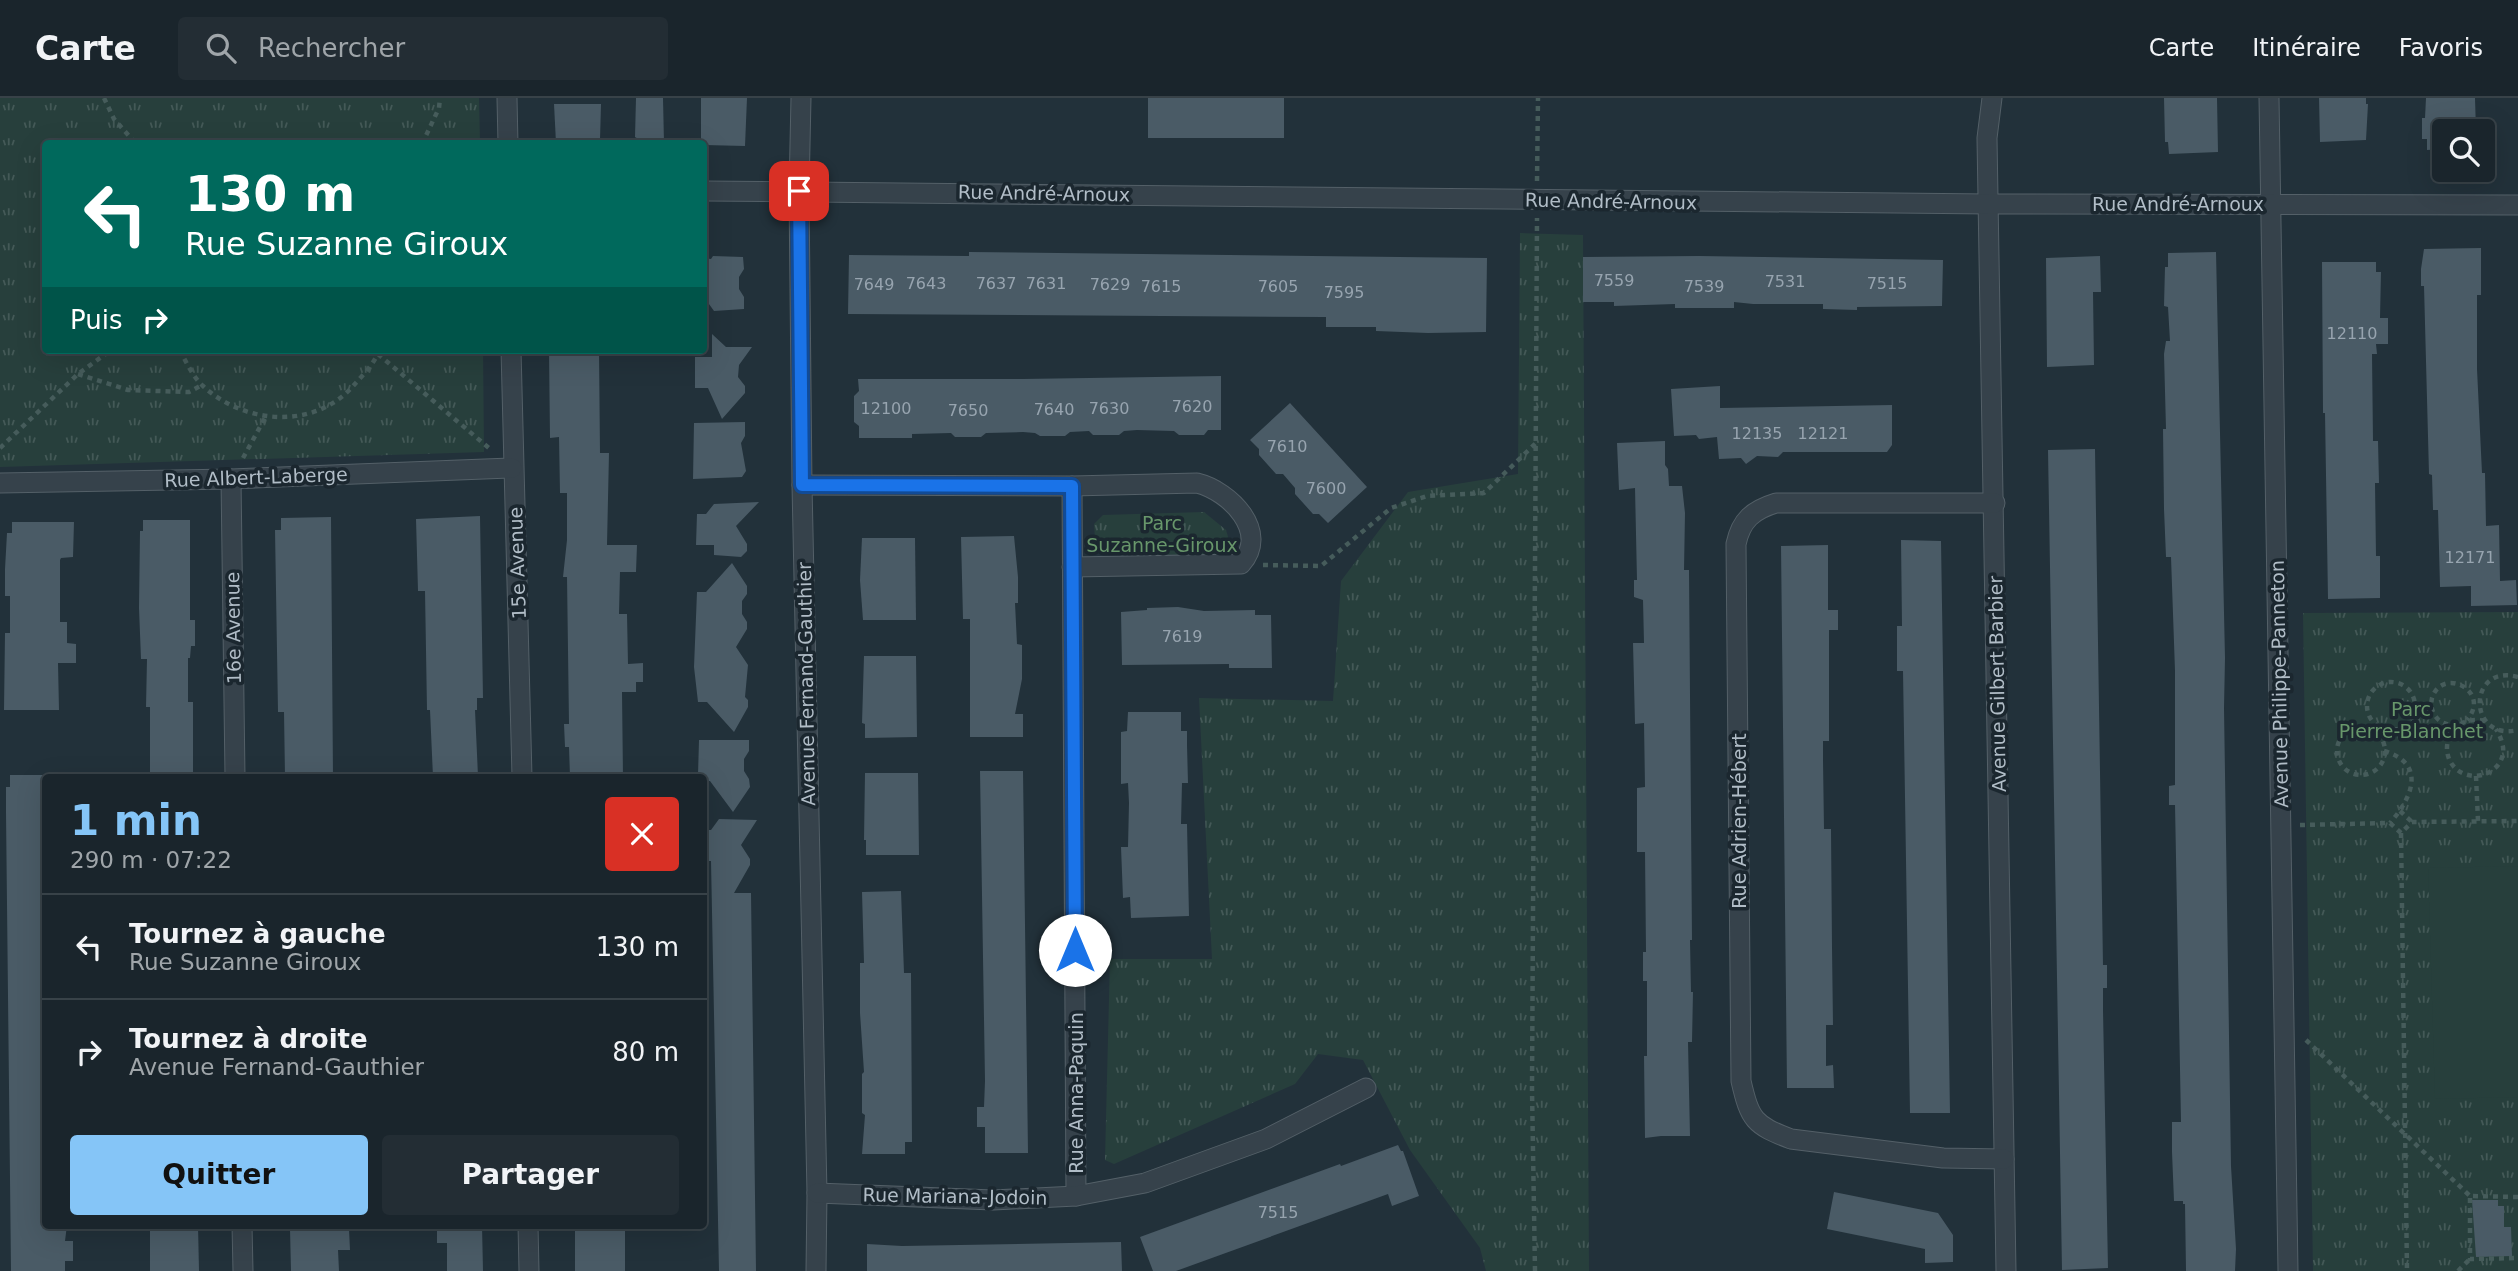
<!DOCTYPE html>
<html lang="fr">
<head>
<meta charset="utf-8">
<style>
  :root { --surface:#1a252c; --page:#232d34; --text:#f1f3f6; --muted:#9fa5a9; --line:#384248; --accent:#85c5f7 }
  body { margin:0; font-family:"DejaVu Sans",sans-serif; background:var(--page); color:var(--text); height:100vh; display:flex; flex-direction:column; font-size:26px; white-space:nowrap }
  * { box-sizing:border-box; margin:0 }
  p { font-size:23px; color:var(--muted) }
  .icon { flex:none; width:38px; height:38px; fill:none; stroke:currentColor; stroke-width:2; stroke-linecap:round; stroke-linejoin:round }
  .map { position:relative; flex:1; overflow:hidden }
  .panel { position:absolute; left:42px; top:676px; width:665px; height:455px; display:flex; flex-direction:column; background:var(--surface); border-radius:7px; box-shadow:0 7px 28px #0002,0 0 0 2px var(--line) }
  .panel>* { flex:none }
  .top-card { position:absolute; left:42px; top:42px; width:665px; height:214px; border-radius:7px; box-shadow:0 7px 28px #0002,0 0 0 2px var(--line); background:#00695c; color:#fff; overflow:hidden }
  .tools { position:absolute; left:2432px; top:21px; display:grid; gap:14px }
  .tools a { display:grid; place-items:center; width:63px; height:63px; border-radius:7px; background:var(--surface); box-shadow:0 7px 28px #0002,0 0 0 2px var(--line); font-size:35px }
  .pin { position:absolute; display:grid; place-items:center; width:60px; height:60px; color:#fff; margin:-30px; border-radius:14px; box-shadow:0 4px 10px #0006 }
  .me { position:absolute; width:77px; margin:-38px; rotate:0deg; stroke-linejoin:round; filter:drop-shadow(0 0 5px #0008) }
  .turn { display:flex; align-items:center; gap:24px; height:147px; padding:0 28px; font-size:32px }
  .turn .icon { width:91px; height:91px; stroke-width:2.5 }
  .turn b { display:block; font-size:49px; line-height:60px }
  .then { display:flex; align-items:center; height:66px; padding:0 28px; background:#0003; gap:14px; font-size:26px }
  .round { display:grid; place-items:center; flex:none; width:74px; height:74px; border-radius:7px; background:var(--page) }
  .headline { display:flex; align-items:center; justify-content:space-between; height:119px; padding:0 28px }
  h1 { font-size:42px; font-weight:700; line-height:52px; color:var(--accent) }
  .cta { display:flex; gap:14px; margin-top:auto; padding:14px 28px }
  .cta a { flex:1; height:80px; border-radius:7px; background:var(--accent); color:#111; font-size:28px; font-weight:700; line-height:80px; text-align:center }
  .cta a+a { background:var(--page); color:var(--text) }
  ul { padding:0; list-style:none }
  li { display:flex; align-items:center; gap:21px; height:105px; padding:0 28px; border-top:2px solid var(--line) }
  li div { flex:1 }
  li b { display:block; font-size:26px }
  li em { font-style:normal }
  header { display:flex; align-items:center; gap:42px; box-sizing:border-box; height:98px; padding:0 35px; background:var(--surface); border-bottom:2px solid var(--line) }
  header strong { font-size:33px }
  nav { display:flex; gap:38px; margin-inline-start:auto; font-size:24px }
  .search { width:490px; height:63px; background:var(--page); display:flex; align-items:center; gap:18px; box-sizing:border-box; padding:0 24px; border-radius:7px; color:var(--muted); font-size:26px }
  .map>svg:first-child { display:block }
  .grass { fill:url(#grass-tufts) }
  .garden { fill:#273f3c }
  .building { fill:#4a5b66 }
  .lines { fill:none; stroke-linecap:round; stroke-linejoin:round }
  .street-casing { stroke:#546068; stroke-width:21 }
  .path { stroke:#465c5b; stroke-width:4.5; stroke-dasharray:5 5; stroke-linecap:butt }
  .street { stroke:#36424b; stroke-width:19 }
  .route-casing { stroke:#114b97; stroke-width:18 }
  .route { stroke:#1a73e8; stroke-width:12 }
  .labels { text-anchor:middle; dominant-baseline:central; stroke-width:7; stroke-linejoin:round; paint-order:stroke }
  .number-label { font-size:16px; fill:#97a4af }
  .street-label { font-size:19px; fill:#b1bdc7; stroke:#1b272f }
  .park-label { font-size:19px; fill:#68976b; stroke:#1b272f }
</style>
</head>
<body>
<header>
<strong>Carte</strong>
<div class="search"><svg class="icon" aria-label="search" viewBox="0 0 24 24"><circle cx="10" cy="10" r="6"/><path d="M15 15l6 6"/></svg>Rechercher</div>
<nav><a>Carte</a><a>Itinéraire</a><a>Favoris</a></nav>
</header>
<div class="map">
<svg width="2518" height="1173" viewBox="0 0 2518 1173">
  <defs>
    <pattern id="grass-tufts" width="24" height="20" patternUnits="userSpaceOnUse" patternTransform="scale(1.75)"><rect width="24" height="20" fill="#273f3c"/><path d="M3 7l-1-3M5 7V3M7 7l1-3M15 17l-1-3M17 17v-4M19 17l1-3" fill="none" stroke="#445957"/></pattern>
  </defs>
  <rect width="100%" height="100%" fill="#22313a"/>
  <g class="grass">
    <polygon points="0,0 479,0 480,45 46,46 46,252 483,252 484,354 0,369"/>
    <polygon points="1520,135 1583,137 1589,1173 1486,1173 1480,1150 1410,1052 1363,962 1318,956 1295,986 1114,1066 1105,1062 1110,861 1212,861 1199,600 1333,603 1341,483 1408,394 1518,376"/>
    <polygon points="1204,414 1226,432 1231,449 1223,458 1096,455 1094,426 1103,417"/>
    <polygon points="2518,514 2518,1173 2313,1173 2303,515"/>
  </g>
  <polygon class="garden" points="2518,768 2518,999 2435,1001 2428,770"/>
  <g class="building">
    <polygon points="636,0 663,0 664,45 643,44 635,39"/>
    <polygon points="701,0 747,0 745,48 704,47 701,46"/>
    <rect x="1148" y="0" width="136" height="40"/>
    <polygon points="2164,0 2217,0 2218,54 2169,56 2168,44 2165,44"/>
    <polygon points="2319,0 2366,0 2366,6 2368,6 2366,42 2320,44"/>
    <polygon points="2426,0 2475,0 2476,33 2445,33 2445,51 2427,52 2427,41 2422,41 2422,20 2425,20"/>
    <polygon points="554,6 601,6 600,42 556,45"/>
    <polygon points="2481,150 2481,197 2477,197 2477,271 2482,375 2485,375 2486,428 2499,427 2500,483 2516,482 2517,507 2471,508 2471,488 2440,489 2438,412 2433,412 2432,377 2429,376 2424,188 2421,188 2421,171 2424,151"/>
    <polygon points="969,154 1487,160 1486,234 1428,235 1376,233 1376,229 1326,229 1326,219 848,216 849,157 969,158"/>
    <polygon points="2216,154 2225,560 2224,610 2231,1068 2236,1151 2235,1173 2186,1173 2185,1106 2183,1106 2183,1103 2174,1103 2172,1054 2172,1024 2181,1024 2175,707 2169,707 2169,688 2175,687 2175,573 2171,459 2166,459 2164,411 2163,331 2166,331 2164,256 2166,243 2170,243 2168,209 2164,208 2165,169 2168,169 2168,155"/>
    <polygon points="713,158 743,159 744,171 739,179 739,191 744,199 744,211 714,213 704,199 704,160 711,161"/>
    <polygon points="1699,158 1943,162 1942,208 1857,209 1857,212 1823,211 1823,206 1753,206 1734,204 1734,210 1675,210 1675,206 1614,208 1614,204 1583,204 1583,159"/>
    <polygon points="2100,158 2101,194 2093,194 2094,267 2047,269 2046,160"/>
    <polygon points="2322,164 2376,164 2376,174 2381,174 2380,220 2388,220 2388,246 2376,246 2377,256 2372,256 2373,343 2378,343 2379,385 2375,385 2376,458 2380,458 2380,500 2328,501 2325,315 2323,315"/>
    <polygon points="712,236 726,249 752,249 739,267 738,279 745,288 745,295 722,321 708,290 695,290 695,259 712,259"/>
    <polygon points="549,252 599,252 600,355 609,355 607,447 637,447 636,474 620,474 619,516 627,516 628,566 643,565 643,584 636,584 636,594 622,594 623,679 570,679 569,649 565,649 564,626 569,626 567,479 563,479 567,442 567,395 560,395 559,339 550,340"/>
    <polygon points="1221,278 1221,332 1208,332 1204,337 1179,337 1174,333 1137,332 1124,333 1119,337 1093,337 1089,333 1070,334 1065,338 1040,338 1035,335 1023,334 986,335 981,339 955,339 951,335 912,336 912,340 859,340 859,328 854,324 854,298 859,293 858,281 1022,281"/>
    <polygon points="1720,288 1720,310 1892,307 1892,347 1887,354 1783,354 1778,359 1757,358 1746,366 1741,360 1719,361 1717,339 1699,341 1696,337 1674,338 1671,291"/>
    <polygon points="1290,305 1367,389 1328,425 1319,416 1313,416 1295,396 1295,390 1283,376 1276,376 1259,357 1259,351 1250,342"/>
    <polygon points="745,324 745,338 741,345 746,373 742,379 693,381 694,325"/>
    <polygon points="1665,343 1665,367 1668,371 1669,388 1682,388 1685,415 1684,472 1689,472 1692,842 1690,842 1691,894 1693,894 1692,944 1688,944 1690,1038 1661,1038 1645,1040 1644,958 1647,958 1647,883 1643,883 1643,854 1646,854 1645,754 1637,754 1637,690 1645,689 1644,625 1635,626 1633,545 1644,545 1643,502 1634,499 1634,482 1637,482 1635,390 1619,392 1617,345"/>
    <polygon points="2095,351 2103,867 2107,867 2107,890 2103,890 2103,912 2108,1170 2062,1172 2048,352"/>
    <polygon points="759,404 736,428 747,446 747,453 741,459 714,457 714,447 696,447 697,416 706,416 714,406"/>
    <polygon points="480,418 483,600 477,600 477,612 475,612 478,678 433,679 430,612 427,612 425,493 418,493 416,421"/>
    <polygon points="331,419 333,679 285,679 284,614 278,614 275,432 281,432 281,420"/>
    <polygon points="143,422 190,422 190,522 195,522 195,548 191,548 190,560 188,560 188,604 193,604 193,679 150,679 150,609 146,609 147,561 141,561 139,510 140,433 143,433"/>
    <polygon points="12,424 74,424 73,459 61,460 60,462 60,524 67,524 67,545 76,546 76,565 58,565 59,612 4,612 5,535 10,535 10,498 5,498 5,471 7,435 12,435"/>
    <polygon points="1014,438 1018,479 1018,505 1015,505 1017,546 1022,547 1022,581 1015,616 1023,616 1023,639 970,639 970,521 963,521 961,439"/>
    <polygon points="862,440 915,440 916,522 863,522 860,482"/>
    <polygon points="1901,442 1941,443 1950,1015 1910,1015 1903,573 1897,573 1897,528 1902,528"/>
    <polygon points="1828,447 1828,512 1838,512 1838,532 1829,532 1829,643 1823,643 1823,662 1824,731 1831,731 1832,849 1833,927 1826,927 1826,968 1833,967 1834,990 1787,990 1781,448"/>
    <polygon points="732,465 747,488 747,496 742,503 742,516 747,524 747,531 736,549 748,567 745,599 748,602 748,609 734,634 707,604 698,604 694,569 697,494 706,494"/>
    <polygon points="1178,509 1204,513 1255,512 1255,517 1271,517 1272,570 1229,570 1229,566 1122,567 1121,514 1147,512 1147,510"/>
    <polygon points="864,558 916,558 917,639 865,640 865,626 862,625"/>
    <polygon points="1128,614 1181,614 1181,633 1187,633 1187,647 1188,685 1182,685 1181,726 1187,726 1189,818 1131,820 1130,799 1123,800 1121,749 1128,749 1129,705 1128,685 1121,686 1121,634 1127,633"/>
    <polygon points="699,642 749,642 749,653 744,661 744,673 749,681 750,689 733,714 710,683 704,683 704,679 698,677"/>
    <polygon points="980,673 1023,673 1028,1055 985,1055 985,1029 977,1029 977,1009 984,1009 985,983"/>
    <polygon points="865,675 918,675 919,757 866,757 866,742 864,742"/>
    <polygon points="10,677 46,677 46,1127 67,1127 65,1143 73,1143 73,1163 65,1163 65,1173 11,1173 6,715 6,689 10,689"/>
    <polygon points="719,721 757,722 741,747 750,761 750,767 734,795 751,795 756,1173 719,1173 711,763 704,763 704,732 711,732"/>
    <polygon points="901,793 904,875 911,875 912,1044 905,1044 905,1056 862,1056 865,1017 862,1015 862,976 864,974 860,915 860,865 864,865 862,794"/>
    <polygon points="1398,1047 1401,1053 1403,1053 1419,1098 1392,1108 1388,1096 1176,1173 1153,1173 1140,1139 1340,1066 1341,1068"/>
    <polygon points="1834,1094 1938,1115 1953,1137 1953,1164 1925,1165 1925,1151 1827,1131"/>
    <polygon points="2472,1102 2498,1102 2498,1108 2504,1108 2504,1129 2511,1129 2512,1158 2476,1159"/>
    <polygon points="150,1127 198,1127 199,1173 150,1173"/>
    <polygon points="437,1127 482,1127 483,1173 447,1173 447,1145 437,1145"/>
    <rect x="575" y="1127" width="50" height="46"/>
    <polygon points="338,1130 349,1131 350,1152 338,1152 339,1173 291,1173 290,1131"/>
    <polygon points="1121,1144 1122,1173 867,1173 867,1146 902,1148"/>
  </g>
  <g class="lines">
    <defs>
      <g id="street">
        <polyline points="507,0 508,46"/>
        <polyline points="801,0 799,93 802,387 817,1095 816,1173"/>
        <polyline points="1992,0 1987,40 2006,1173"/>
        <polyline points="2269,0 2288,1173"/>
        <polyline points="704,93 1989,106 2518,107"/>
        <polyline points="511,252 522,679"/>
        <polyline points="231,381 235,679"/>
        <polyline points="0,385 231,381 512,370"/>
        <path d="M802 387 1072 388 1197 385C1230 393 1270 434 1241 466L1072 469"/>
        <polyline points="1072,388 1076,1098"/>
        <path d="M1995 405H1776C1753 412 1741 422 1736 446L1741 983C1750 1022 1754 1027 1791 1041L1943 1060 2004 1061"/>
        <polyline points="817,1095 993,1102 1076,1098 1145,1085 1266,1041 1366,990"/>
        <polyline points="242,1127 243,1173"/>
        <polyline points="528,1127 529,1173"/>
      </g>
    </defs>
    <use href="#street" class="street-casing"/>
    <g class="path">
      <polyline points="104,0 114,21 136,46"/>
      <polyline points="422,46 439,10 440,0"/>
      <polyline points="1537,83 1538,0"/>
      <path d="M180 252C186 264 193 279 203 288 245 327 315 332 354 287 363 277 375 265 379 252"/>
      <polyline points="378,256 490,351"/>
      <polyline points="78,276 128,292 189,294 202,287"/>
      <polyline points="0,350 78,276 111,252"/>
      <polyline points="243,360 266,318"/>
      <polyline points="1263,467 1321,468 1391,410 1427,398 1484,395 1536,345"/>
      <path d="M2518 579C2467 565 2467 644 2518 632"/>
      <circle cx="2391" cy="608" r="24"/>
      <polyline points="2416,607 2431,607"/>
      <path d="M2485 623C2439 614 2434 675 2474 678 2483 678 2492 674 2498 667 2507 655 2503 643 2496 631"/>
      <path d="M2458 627C2448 628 2439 625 2434 616 2431 611 2431 605 2432 600 2442 568 2492 593 2467 622"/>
      <circle cx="2361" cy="653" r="24"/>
      <path d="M2384 653C2428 666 2411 701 2390 725"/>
      <polyline points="2476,678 2478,723"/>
      <polyline points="2400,713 2412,724"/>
      <polyline points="2300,727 2390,725 2401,735 2412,724 2518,723"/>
      <polyline points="2401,735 2407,1173"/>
      <polyline points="2306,942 2470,1098"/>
      <polyline points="2518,1099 2470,1098 2470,1161 2518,1160"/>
      <polyline points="1535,1173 1532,991 1537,120"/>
      <polyline points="2458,1173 2470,1161"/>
    </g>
    <use href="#street" class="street"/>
  </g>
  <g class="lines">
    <defs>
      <polyline id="route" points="799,93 802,387 1072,388 1075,852"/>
    </defs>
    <use href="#route" class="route-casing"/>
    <use href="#route" class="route"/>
  </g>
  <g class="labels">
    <g class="number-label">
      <text x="1614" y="182">7559</text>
      <text x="1785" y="183">7531</text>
      <text x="926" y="185">7643</text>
      <text x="996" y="185">7637</text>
      <text x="1046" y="185">7631</text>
      <text x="1887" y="185">7515</text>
      <text x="874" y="186">7649</text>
      <text x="1110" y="186">7629</text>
      <text x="1161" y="188">7615</text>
      <text x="1278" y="188">7605</text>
      <text x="1704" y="188">7539</text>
      <text x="1344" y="194">7595</text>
      <text x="2352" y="235">12110</text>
      <text x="1192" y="308">7620</text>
      <text x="886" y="310">12100</text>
      <text x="1109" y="310">7630</text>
      <text x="1054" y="311">7640</text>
      <text x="968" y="312">7650</text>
      <text x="1757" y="335">12135</text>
      <text x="1823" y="335">12121</text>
      <text x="1287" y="348">7610</text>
      <text x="1326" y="390">7600</text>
      <text x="2470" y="459">12171</text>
      <text x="1182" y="538">7619</text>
      <text x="1278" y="1114">7515</text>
    </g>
    <g class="street-label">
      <text transform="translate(1044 95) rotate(1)">Rue André-Arnoux</text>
      <text transform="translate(1611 103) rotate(1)">Rue André-Arnoux</text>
      <text x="2178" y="106">Rue André-Arnoux</text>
      <text transform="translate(256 379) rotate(-2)">Rue Albert-Laberge</text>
      <text transform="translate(517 465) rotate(-92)">15e Avenue</text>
      <text transform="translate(233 530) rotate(-91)">16e Avenue</text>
      <text transform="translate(806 586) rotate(-91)">Avenue Fernand-Gauthier</text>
      <text transform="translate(1997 586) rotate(-91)">Avenue Gilbert Barbier</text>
      <text transform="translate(2279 586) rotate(-91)">Avenue Philippe-Panneton</text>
      <text transform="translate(1739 723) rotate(-90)">Rue Adrien-Hébert</text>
      <text transform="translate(1076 995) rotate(-90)">Rue Anna-Paquin</text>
      <text transform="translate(955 1098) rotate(1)">Rue Mariana-Jodoin</text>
    </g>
    <g class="park-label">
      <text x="1162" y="425">Parc<tspan x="1162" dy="22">Suzanne-Giroux</tspan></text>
      <text x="2411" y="611">Parc<tspan x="2411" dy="22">Pierre-Blanchet</tspan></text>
    </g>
  </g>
</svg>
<div class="tools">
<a><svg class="icon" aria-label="search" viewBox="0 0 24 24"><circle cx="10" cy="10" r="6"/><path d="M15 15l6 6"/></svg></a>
</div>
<div class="pin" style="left:799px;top:93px;background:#d93025"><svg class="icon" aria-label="arrive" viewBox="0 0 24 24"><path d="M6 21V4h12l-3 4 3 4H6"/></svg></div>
<svg class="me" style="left:1075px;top:852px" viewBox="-20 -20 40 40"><circle r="19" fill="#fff"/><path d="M0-13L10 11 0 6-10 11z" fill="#1a73e8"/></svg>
<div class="top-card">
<div class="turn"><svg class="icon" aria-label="left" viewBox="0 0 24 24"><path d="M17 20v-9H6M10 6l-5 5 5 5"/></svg><div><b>130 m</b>Rue Suzanne Giroux</div></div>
<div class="then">Puis<svg class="icon" aria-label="right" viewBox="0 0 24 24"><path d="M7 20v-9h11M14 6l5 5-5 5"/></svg></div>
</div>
<section class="panel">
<div class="headline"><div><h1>1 min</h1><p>290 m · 07:22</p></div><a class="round" style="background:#d93025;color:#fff"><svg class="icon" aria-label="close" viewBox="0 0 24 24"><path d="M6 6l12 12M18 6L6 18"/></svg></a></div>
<ul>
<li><svg class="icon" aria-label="left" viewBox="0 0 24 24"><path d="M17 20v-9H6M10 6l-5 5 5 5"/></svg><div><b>Tournez à gauche</b><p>Rue Suzanne Giroux</p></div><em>130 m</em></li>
<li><svg class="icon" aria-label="right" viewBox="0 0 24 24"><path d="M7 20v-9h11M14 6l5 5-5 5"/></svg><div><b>Tournez à droite</b><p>Avenue Fernand-Gauthier</p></div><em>80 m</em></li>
</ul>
<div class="cta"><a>Quitter</a><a>Partager</a></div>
</section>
</div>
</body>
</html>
